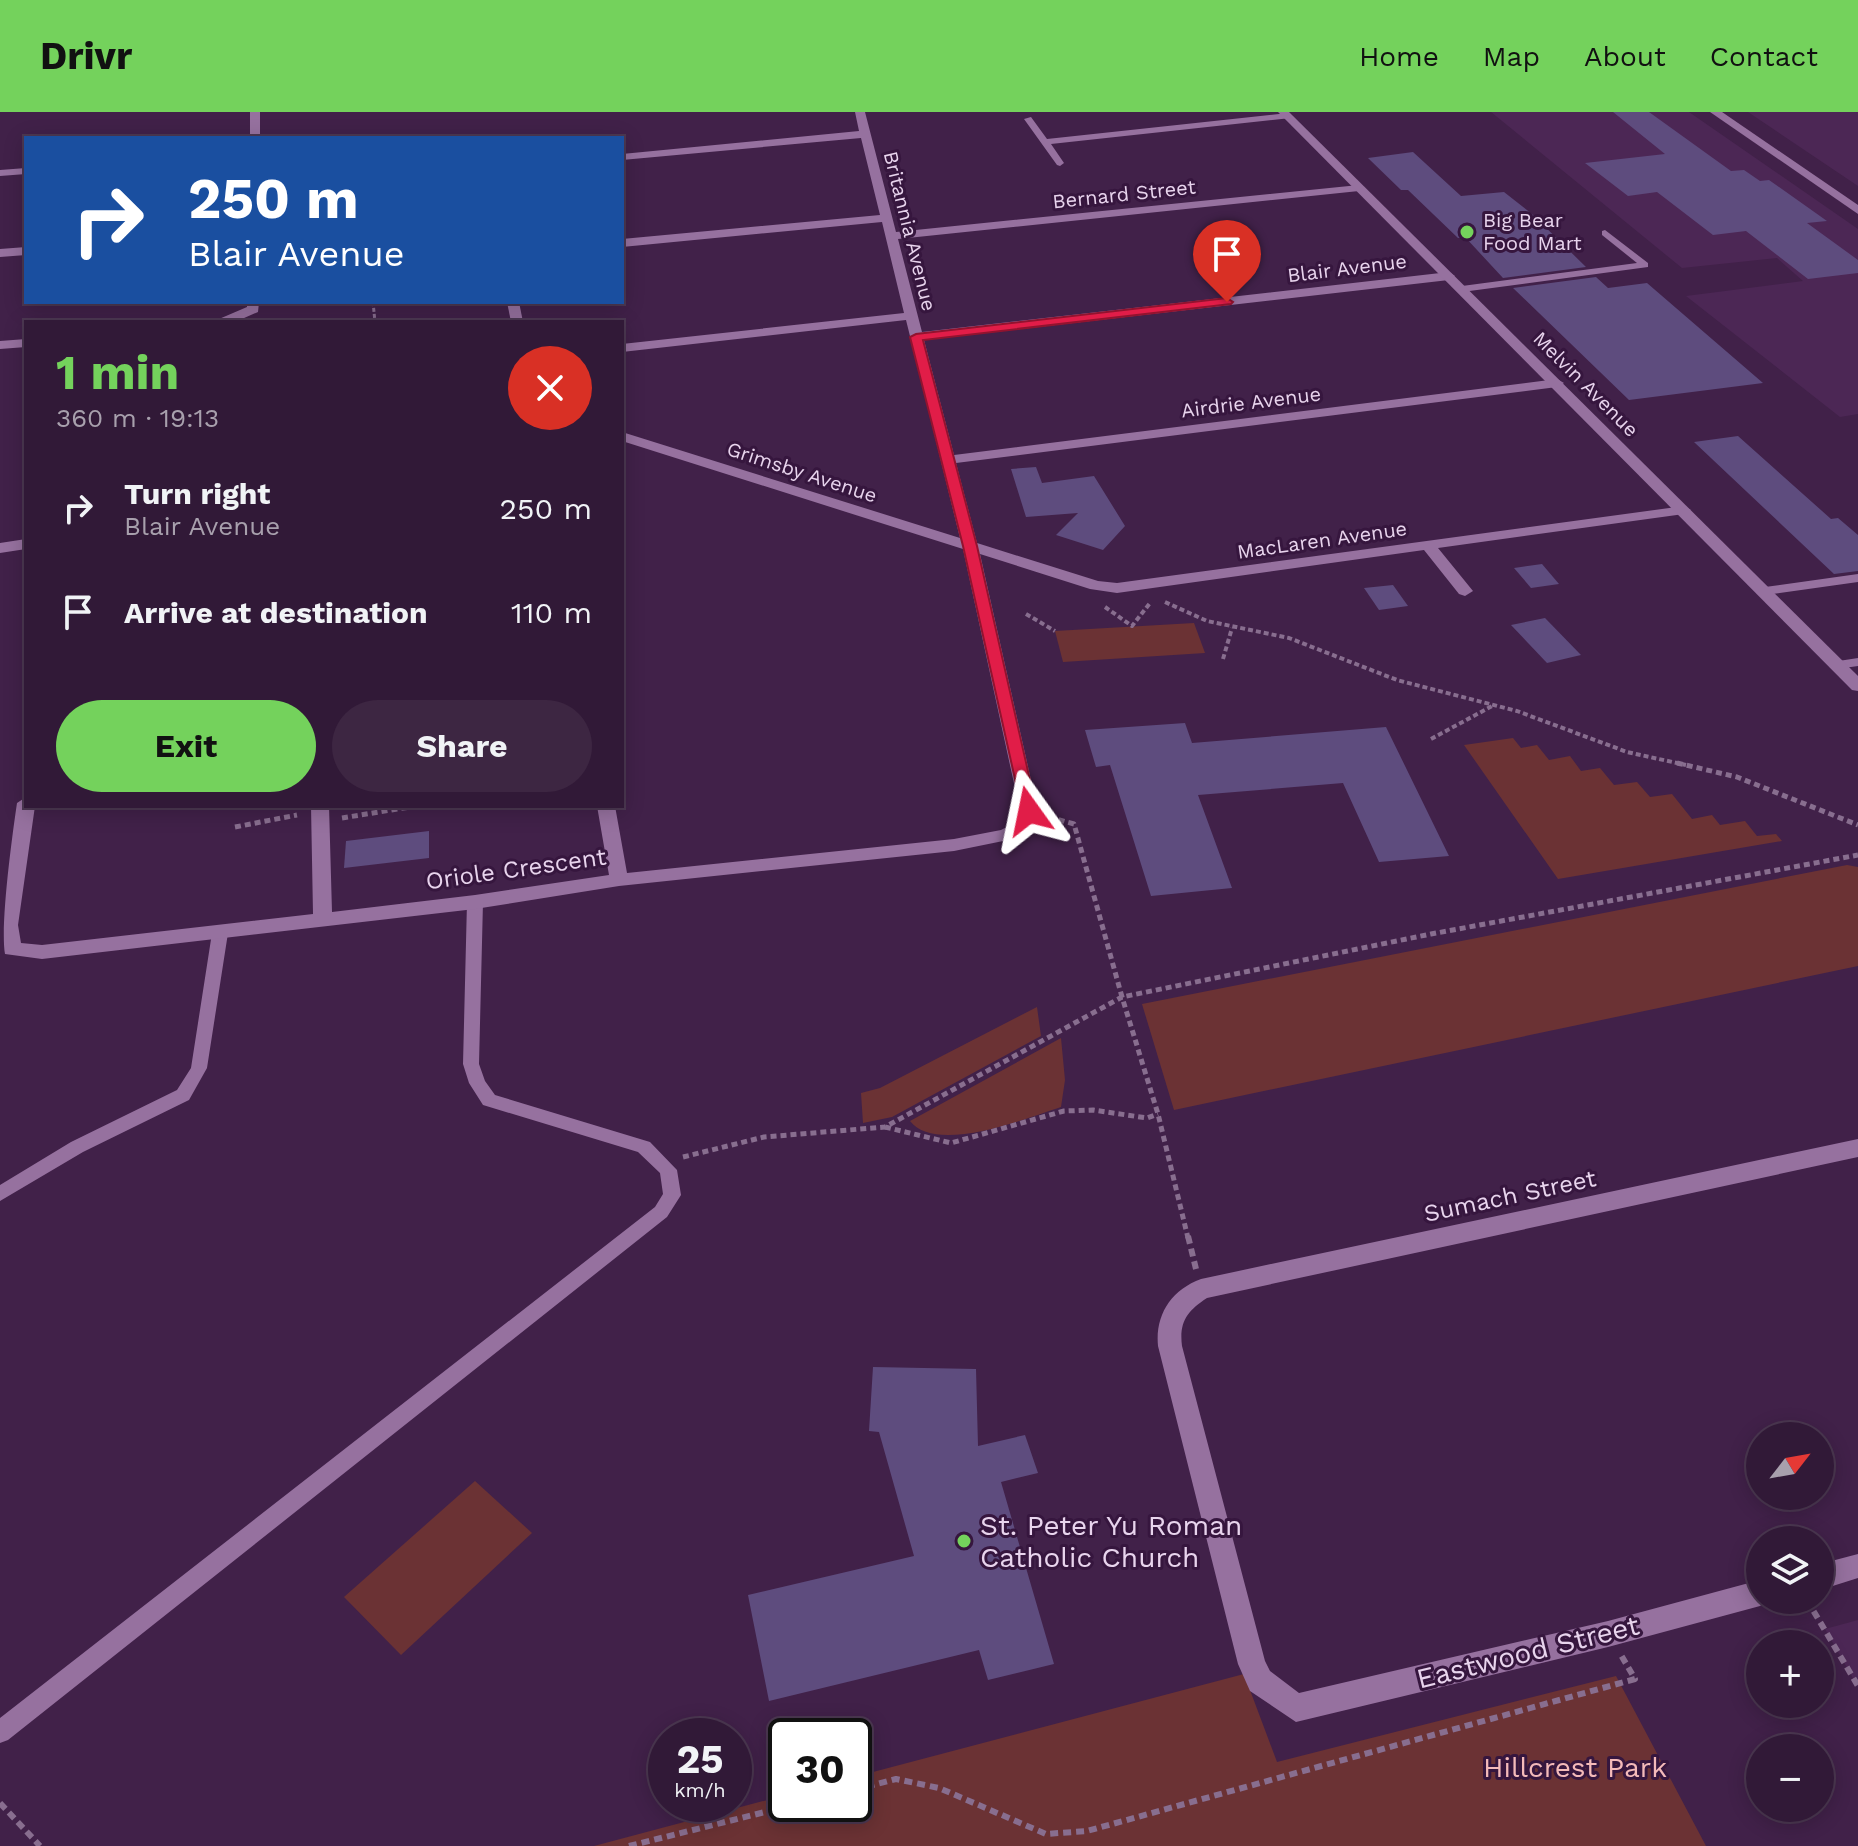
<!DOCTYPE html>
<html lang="en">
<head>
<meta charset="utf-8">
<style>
  :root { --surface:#311937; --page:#3d2642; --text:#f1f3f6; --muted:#a8a0ad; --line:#4c3852; --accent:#74d25c }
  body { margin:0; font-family:"Work Sans",sans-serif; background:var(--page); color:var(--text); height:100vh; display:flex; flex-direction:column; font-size:30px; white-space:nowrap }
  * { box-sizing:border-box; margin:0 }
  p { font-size:26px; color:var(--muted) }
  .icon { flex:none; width:44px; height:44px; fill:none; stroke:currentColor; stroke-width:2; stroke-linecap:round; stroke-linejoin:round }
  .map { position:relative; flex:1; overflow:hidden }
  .drawer { position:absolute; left:24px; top:208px; width:600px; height:488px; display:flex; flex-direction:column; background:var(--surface); border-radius:0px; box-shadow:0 4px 20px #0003,0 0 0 2px var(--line) }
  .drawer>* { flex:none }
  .hud { position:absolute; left:24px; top:24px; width:600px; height:168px; border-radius:0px; box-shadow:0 4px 20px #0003,0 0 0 2px var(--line); background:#1a4fa0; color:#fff; overflow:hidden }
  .needle { width:52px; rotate:59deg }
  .controls { position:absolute; left:1746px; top:1310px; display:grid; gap:16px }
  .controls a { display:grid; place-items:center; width:88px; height:88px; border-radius:50%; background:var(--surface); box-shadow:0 4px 20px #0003,0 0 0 2px var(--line); font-size:40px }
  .speed { position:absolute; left:648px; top:1606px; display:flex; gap:16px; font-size:40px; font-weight:700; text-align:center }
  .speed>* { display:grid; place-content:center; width:104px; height:104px; border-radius:50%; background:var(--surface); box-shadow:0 4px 20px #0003,0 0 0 2px var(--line); line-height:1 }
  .speed small { font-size:20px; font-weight:400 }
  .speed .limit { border:4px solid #111; border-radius:12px; background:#fff; color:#111 }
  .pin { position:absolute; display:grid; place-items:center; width:68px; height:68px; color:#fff; margin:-82px -34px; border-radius:50% 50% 50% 0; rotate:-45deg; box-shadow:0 0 8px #0007 }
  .pin .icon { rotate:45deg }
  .me { position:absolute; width:88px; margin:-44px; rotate:348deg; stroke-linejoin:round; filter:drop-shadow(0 0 6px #0008) }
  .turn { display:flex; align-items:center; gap:28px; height:168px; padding:0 32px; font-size:36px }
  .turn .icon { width:104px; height:104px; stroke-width:2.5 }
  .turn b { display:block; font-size:56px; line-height:68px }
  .round { display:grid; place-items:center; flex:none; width:84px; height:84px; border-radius:42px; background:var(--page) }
  .head { display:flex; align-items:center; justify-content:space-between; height:136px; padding:0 32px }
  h1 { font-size:48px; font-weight:700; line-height:60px; color:var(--accent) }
  .button { display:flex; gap:16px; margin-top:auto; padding:16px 32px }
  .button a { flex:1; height:92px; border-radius:48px; background:var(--accent); color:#111; font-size:32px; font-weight:700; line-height:92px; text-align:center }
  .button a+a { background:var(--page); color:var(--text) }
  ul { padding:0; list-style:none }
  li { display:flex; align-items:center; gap:24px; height:104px; padding:0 32px }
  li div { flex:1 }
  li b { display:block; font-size:30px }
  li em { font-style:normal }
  header { display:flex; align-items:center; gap:48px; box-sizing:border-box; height:112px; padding:0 40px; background:var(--accent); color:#111 }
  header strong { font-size:38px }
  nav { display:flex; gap:44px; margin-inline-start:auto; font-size:28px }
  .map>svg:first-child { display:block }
  .built { fill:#4c2755 }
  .green { fill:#6b3234 }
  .building { fill:#5e4c7e }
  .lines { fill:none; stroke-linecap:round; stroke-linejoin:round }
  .path-far3 { stroke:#886e8f; stroke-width:3; stroke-dasharray:4 2; stroke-linecap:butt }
  .path-far2 { stroke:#886e8f; stroke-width:4; stroke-dasharray:5 3; stroke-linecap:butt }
  .path-far1 { stroke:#886e8f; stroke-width:5; stroke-dasharray:6 4; stroke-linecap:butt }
  .path { stroke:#886e8f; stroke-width:6; stroke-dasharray:8 5; stroke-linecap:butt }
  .lane { fill:#96719f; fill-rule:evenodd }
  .street { fill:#96719f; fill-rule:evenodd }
  .secondary { fill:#96719f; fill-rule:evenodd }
  .route { fill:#e11d48; stroke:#92132f; stroke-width:2 }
  .poi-dot { fill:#74d25c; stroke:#36163e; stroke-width:3 }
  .labels { text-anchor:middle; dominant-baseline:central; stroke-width:6; stroke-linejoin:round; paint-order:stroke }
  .far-street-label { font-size:20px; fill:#e8d4ed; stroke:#36163e }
  .far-poi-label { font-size:20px; fill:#e8d4ed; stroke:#36163e; text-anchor:start }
  .street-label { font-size:24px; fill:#e8d4ed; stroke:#36163e }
  .near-poi-label { font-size:28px; fill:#e8d4ed; stroke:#36163e; text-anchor:start }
  .near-street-label { font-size:28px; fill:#e8d4ed; stroke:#36163e }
  .near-park-label { font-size:28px; fill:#f4bab9; stroke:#36163e }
</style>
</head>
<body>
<header>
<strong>Drivr</strong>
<nav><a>Home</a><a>Map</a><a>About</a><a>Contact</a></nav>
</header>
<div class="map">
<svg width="1858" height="1734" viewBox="0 0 1858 1734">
  <rect width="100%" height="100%" fill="#412149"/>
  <g class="built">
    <polygon points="1491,0 1689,0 1858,117 1858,302 1840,305 1686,184 1803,169 1777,146 1682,156"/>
    <polygon points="1748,0 1858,0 1858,74"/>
    <polygon points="1858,1508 1858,1575 1825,1517"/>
  </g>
  <g class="green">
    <polygon points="1194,511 1205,541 1063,550 1055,519"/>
    <polygon points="1513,626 1521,636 1537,633 1549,648 1570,644 1581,659 1600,656 1614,673 1637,670 1650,685 1672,682 1692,707 1712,703 1720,713 1745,709 1757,724 1776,722 1782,729 1558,767 1464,633"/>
    <polygon points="1847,753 1858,755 1858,854 1174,998 1142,892"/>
    <polygon points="1037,895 1041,924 892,1005 863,1011 861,981 880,976"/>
    <path d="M1061 926 1065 968 1061 995C1027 1006 936 1043 910 1009Z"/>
    <polygon points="475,1369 532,1421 401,1543 344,1485"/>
    <polygon points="1244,1562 1277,1650 1616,1564 1706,1734 594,1734 786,1683 786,1692 854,1692 854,1665"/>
  </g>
  <g class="building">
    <polygon points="1613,0 1649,0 1731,59 1744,58 1760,69 1769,68 1827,109 1807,111 1858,148 1858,161 1808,167 1746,119 1713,123 1657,80 1628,84 1585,51 1665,42"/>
    <polygon points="1413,40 1461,84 1504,80 1532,102 1586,155 1503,166 1465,125 1458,126 1408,78 1401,78 1368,46"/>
    <polygon points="1596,165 1608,176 1647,171 1763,271 1629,288 1513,176"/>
    <polygon points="1738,324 1831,407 1838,406 1858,423 1858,459 1834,462 1694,330"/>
    <polygon points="1036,355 1042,371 1094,364 1125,414 1103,438 1056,423 1078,401 1026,405 1011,357"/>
    <polygon points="1542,452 1559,472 1531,476 1514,456"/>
    <polygon points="1393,473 1408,494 1379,498 1364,476"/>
    <polygon points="1545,506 1581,543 1547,551 1511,513"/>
    <polygon points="1185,611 1192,631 1386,615 1449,744 1379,750 1343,671 1198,683 1232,776 1151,784 1110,653 1096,655 1085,618"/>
    <polygon points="429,719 429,746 344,756 346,729"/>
    <polygon points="873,1255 976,1257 978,1334 1025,1323 1038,1361 1001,1370 1054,1552 988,1568 979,1538 769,1589 748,1483 914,1444 879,1320 869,1319"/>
  </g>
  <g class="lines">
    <polyline class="path-far3" points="373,190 375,210"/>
    <g class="path-far2">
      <polyline points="1165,490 1207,509 1289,526 1397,568 1517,599 1627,640 1686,653"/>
      <polyline points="1105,495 1132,514 1150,491"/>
      <polyline points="1026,502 1055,519"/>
      <polyline points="1223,547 1232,516"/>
      <polyline points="1431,627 1494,593"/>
    </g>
    <g class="path-far1">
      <polyline points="1677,651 1737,665 1858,713"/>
      <polyline points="1049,705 1074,712 1122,885 1431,822 1858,743"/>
      <polyline points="342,706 416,694"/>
      <polyline points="235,715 297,703"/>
      <polyline points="885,1015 951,1031 1064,999 1093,998 1147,1006 1158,1002"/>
      <polyline points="683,1045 764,1025 885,1015 1122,885 1158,1002 1188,1126"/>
    </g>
    <g class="path">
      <polyline points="1188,1124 1196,1157"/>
      <polyline points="1807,1488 1858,1574"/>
      <polyline points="854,1678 896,1667 939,1676 1046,1722 1087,1719 1635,1567 1621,1543"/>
      <polyline points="0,1691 40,1734"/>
      <polyline points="629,1734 797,1692"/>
    </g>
    <g class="lane">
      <polygon points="1288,1 1292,4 1291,6 1051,32 1064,51 1060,54 1057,53 1024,7 1031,5 1047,27"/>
      <polygon points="1605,118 1648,151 1648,155 1462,180 1457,177 1462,174 1637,151 1602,123 1602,119"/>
      <polygon points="1858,462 1858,470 1765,483 1759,479 1765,475"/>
      <polygon points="1858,546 1858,554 1837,557 1830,553 1832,550"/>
      <polygon points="475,785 483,790 479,952 485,969 495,983 650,1030 677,1058 681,1083 667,1105 8,1628 0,1631 0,1606 655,1095 663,1082 660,1061 638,1040 483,993 469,971 463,952 467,790"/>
      <polygon points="220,816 228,821 207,956 189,988 83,1040 0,1089 0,1073 71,1030 177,978 191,956 212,821"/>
    </g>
    <g class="street">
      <rect x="250" y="0" width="10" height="26"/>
      <path d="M855 0H865L896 120 1359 73 1365 76 1359 79 898 127 922 220 1449 160 1455 164 1449 168 924 228 954 343 1557 267 1564 271 1557 275 956 351 977 431 1098 469 1117 471 1684 394 1691 398 1684 402 1438 436 1473 479 1465 484 1459 482 1424 438 1117 481 1090 477 980 442 1038 699 1030 717 1013 727 954 739 619 774 475 797 42 847 5 842C0 814 12 725 17 691L26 685V694H35L18 813 21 831 42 833 313 802 311 694H329L332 800 475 783 609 763 597 694H615L627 761 954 727 1001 718 1016 710 1020 699 963 437 622 329V320L960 426 906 208 622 240V232L904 201 882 110 622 135V127L880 103 861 26 622 48V42L859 19Z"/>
      <polygon points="26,56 26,62 0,64 0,58"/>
      <polygon points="26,135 26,143 0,145 0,137"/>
      <polygon points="247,190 259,190 258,200 235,210 212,210 247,195"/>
      <polygon points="507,190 519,190 523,210 511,210"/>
      <polygon points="26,227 26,235 0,237 0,229"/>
      <polygon points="26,427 26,437 0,441 0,431"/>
      <path d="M1858 1027V1045L1207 1186C1187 1199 1179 1210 1182 1234L1265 1549 1270 1559 1299 1581 1608 1509 1760 1468V1488H1770L1760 1494 1608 1535 1296 1610 1250 1579 1238 1552 1158 1234C1155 1203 1171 1178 1201 1167Z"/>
      <polygon points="1858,1442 1858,1466 1820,1478 1820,1452"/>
    </g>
    <g class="secondary">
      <polygon points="1278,0 1289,0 1858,564 1858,579 1852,578"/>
      <polygon points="1710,0 1722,0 1858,93 1858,102"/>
    </g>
  </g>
  <polygon class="route" points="1227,186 1233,190 1231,192 923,228 977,434 1037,699 1035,703 1023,703 963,434 910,225 916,222"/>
  <g class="poi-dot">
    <circle cx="1467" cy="120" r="8"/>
    <circle cx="964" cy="1429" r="8"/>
  </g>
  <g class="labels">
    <g class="far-street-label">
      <text transform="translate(1124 82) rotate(-6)">Bernard Street</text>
      <text transform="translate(910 119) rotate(76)">Britannia Avenue</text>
      <text transform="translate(1347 156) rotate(-7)">Blair Avenue</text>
      <text transform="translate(1586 272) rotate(45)">Melvin Avenue</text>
      <text transform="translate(1251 290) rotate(-7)">Airdrie Avenue</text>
      <text transform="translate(802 360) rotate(18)">Grimsby Avenue</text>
      <text transform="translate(1322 428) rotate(-8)">MacLaren Avenue</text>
    </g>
    <g class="far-poi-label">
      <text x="1483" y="108">Big Bear<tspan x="1483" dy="23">Food Mart</tspan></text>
    </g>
    <g class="street-label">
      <text transform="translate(516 757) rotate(-8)">Oriole Crescent</text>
      <text transform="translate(1510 1084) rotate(-12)">Sumach Street</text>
    </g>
    <g class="near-poi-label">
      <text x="980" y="1413">St. Peter Yu Roman<tspan x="980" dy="32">Catholic Church</tspan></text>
    </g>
    <g class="near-street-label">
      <text transform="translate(1528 1540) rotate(-14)">Eastwood Street</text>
    </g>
    <g class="near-park-label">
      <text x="1575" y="1655">Hillcrest Park</text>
    </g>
  </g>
</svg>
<div class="controls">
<a><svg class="needle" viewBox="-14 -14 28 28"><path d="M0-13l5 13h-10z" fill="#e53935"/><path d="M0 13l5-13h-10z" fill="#a8a0ad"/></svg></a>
<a><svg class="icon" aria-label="layers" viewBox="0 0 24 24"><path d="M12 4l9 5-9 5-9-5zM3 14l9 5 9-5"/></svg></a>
<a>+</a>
<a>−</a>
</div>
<div class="speed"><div>25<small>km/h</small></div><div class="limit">30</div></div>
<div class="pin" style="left:1227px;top:190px;background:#d93025"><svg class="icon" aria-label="arrive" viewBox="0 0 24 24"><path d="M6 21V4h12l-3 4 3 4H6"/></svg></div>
<svg class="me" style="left:1029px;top:699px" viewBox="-20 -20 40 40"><path d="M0-17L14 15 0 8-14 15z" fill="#e11d48" stroke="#fff" stroke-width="4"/></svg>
<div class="hud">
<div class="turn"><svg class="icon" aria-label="right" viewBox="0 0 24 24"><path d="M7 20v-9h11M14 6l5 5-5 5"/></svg><div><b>250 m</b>Blair Avenue</div></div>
</div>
<section class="drawer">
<div class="head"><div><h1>1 min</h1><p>360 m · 19:13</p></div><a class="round" style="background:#d93025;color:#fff"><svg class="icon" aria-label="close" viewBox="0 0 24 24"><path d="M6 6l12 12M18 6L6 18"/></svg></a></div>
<ul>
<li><svg class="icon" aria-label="right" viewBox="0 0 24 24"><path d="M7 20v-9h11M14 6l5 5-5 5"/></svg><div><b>Turn right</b><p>Blair Avenue</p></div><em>250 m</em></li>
<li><svg class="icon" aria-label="arrive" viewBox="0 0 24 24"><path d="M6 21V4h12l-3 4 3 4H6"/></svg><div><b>Arrive at destination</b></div><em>110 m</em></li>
</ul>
<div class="button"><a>Exit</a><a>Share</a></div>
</section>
</div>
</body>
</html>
